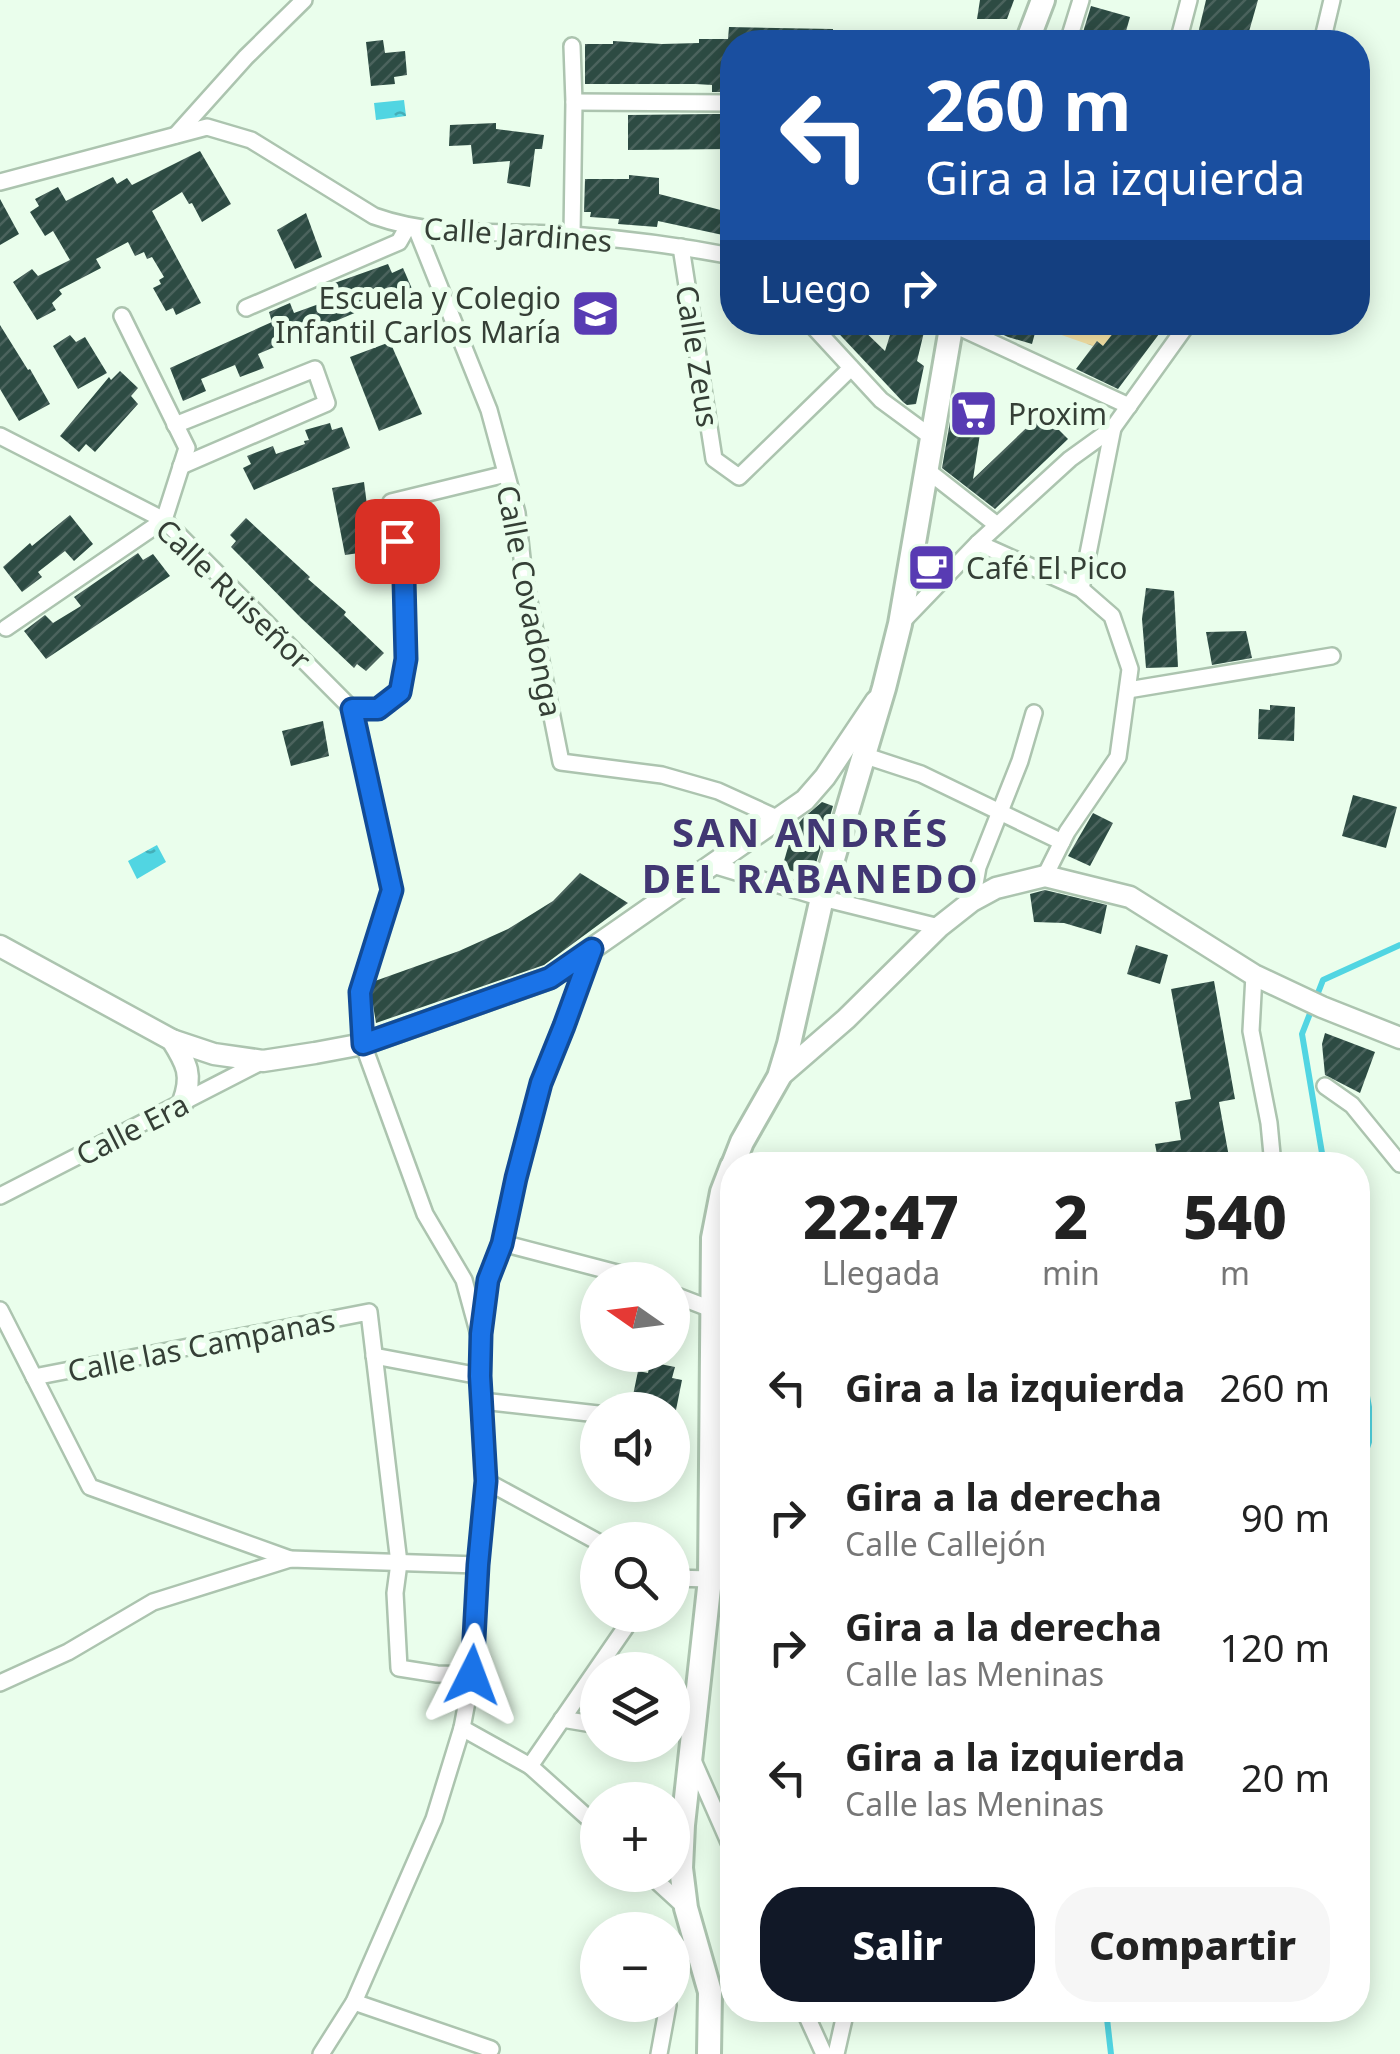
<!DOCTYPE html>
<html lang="es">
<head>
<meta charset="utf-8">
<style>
  :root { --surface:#fff; --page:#f6f6f6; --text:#222; --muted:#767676; --accent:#111827 }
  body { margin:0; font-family:"Noto Sans",sans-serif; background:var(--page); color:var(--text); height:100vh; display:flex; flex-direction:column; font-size:38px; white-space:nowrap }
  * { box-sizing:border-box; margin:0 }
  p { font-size:32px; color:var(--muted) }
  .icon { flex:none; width:55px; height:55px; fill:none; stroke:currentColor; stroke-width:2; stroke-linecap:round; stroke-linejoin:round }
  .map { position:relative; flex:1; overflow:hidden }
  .details { position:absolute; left:720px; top:1152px; width:650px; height:870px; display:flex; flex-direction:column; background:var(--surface); border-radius:40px; box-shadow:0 5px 25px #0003 }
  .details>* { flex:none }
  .top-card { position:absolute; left:720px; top:30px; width:650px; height:305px; border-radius:40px; box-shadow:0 5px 25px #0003; background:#1a4fa0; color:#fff; overflow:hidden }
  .needle { width:65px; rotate:284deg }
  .buttons { position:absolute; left:580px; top:1262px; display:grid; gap:20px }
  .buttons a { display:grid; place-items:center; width:110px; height:110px; border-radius:50%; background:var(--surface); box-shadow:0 5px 25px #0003; font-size:50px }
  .pin { position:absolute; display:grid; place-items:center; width:85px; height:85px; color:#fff; margin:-42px; border-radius:20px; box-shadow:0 5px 15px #0006 }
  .me { position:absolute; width:110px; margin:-55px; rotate:3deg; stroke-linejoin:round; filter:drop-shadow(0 0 8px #0008) }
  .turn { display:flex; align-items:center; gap:35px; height:210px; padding:0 40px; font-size:45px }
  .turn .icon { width:130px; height:130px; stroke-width:2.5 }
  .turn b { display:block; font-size:70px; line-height:85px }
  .then { display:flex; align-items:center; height:95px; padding:0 40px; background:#0003; gap:20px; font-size:38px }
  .eta { display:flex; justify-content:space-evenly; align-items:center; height:170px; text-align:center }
  .eta b { font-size:60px; font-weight:800; line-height:70px }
  .action { display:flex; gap:20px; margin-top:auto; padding:20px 40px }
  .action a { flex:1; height:115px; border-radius:40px; background:var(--accent); color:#fff; font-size:40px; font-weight:800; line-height:115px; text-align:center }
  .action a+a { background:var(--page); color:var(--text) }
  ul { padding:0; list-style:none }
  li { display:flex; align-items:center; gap:30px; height:130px; padding:0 40px }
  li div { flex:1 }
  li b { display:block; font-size:38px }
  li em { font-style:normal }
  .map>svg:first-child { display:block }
  .park { fill:url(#park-crowns) }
  .water { fill:url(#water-ripples) }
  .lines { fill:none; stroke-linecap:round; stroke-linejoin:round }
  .stream { stroke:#51d5e2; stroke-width:6 }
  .building { fill:url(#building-hatch) }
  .minor-casing { stroke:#acc4af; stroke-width:20 }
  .tertiary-casing { stroke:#acc4af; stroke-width:25 }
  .secondary-casing { stroke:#acc4af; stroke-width:28 }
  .minor { stroke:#fff; stroke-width:15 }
  .tertiary { stroke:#fff; stroke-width:20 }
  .secondary { stroke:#fff; stroke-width:22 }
  .route-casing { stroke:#114b97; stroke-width:25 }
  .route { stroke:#1a73e8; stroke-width:18 }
  .labels { text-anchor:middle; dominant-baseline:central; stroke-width:10; stroke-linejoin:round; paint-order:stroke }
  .street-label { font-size:30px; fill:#353f36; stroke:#eafeec }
  .poi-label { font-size:30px; fill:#353f36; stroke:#eafeec; text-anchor:start }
  .district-label { font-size:40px; font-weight:bold; letter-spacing:2.5px; fill:#413773; stroke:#eafeec }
</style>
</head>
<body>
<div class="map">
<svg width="1400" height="2054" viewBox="0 0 1400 2054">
  <defs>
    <pattern id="park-crowns" width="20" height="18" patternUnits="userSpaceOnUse" patternTransform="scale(2.5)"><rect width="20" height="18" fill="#fce8a9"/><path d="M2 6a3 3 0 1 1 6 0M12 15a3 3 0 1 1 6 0" fill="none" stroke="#d9c892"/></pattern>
    <pattern id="water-ripples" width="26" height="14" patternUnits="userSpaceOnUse" patternTransform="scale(2.5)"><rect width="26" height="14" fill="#51d5e2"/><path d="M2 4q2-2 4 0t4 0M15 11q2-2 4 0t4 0" fill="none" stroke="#44aeb8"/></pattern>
    <pattern id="building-hatch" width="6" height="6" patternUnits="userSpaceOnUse" patternTransform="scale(2.5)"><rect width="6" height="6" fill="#2d4b43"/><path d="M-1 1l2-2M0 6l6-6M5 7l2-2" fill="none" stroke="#4b635d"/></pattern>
  </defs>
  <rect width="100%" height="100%" fill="#eafeec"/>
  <polygon class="park" points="1052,323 1122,323 1103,346 1097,341 1093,346 1050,331"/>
  <g class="water">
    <polygon points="404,100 406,116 376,120 374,103"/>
    <polygon points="157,845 166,862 137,879 128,861"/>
  </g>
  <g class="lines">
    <g class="stream">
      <polyline points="1324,1165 1302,1034 1323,980 1400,945"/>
      <polyline points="1358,1347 1369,1407 1369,1442 1358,1474"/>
      <polyline points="1106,2010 1111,2054"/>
    </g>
  </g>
  <g class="building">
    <polygon points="980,0 1014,0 1007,19 977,19"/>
    <polygon points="1206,0 1258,0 1246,42 1196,42"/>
    <polygon points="1091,6 1130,17 1123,42 1080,42"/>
    <polygon points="729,27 833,29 833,42 732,42 732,92 712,92 712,85 696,84 585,84 585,44 613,44 613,41 662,44 699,43 699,39 728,39"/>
    <polygon points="383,40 385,53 405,51 407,75 394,77 395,84 371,86 366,42"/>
    <polygon points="713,114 732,114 732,149 628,150 628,115"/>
    <polygon points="496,123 496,129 544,135 542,149 535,149 530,187 507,183 510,161 473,164 471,145 449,146 450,125"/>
    <polygon points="200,151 231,204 202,222 192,203 189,204 182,192 152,211 201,303 176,315 173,308 166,311 153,288 161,284 159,280 164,277 152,257 147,259 144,252 135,256 128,242 96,259 101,268 59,290 62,294 52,303 56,310 37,320 13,282 32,269 38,276 70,260 53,231 45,236 30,212 39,206 35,199 58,187 66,201 113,177 117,184 127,178 132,185"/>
    <polygon points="629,175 659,178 659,194 732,213 732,237 658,221 657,227 618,224 619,219 590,217 591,212 584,212 585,179 629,179"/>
    <polygon points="0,199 19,234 0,245"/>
    <polygon points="306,213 322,257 295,269 277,230"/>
    <polygon points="388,264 392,273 403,268 413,291 371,306 258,354 264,368 240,377 235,365 201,379 206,391 183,401 170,368 272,322 269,312 290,303 294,313 330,300 326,286"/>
    <polygon points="828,322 855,322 885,351 894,322 910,322 925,328 917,361 924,366 916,404 907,405 903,402"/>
    <polygon points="976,322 1038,322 1032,344 1008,337"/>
    <polygon points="1122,322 1168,322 1118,389 1076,369 1097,341 1103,346"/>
    <polygon points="0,325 28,370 30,369 50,404 19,421 0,389"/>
    <polygon points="70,335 76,342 85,337 107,373 78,389 53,346"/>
    <polygon points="390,342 422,414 379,431 350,357"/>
    <polygon points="120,371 138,388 131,396 138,404 95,452 86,444 79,452 60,436 109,377 111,380"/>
    <polygon points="955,392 986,395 973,479 1042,413 1068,439 995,509 942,468"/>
    <polygon points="330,423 332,430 342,427 350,448 254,490 243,468 251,464 247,456 273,446 276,454 305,444 304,441 309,440 305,430"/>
    <polygon points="364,482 373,551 345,555 332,488"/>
    <polygon points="70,515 93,544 74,561 65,551 38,572 42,577 22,592 3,567 30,543 32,546"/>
    <polygon points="246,518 310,577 308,579 346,612 344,615 384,653 366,671 357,664 354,668 301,618 231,547 236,541 230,535"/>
    <polygon points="138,553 143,560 153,554 170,576 46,659 24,631 45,615 53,623 81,606 74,597"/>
    <polygon points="1146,588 1174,591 1178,667 1146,668 1142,619"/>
    <polygon points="1246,631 1252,658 1212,665 1206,632"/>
    <polygon points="1270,705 1295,707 1294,741 1258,739 1259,709 1270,710"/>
    <polygon points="323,721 329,756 291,766 282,731"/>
    <polygon points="1353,795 1397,807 1386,848 1342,836"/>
    <polygon points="822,802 833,806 812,877 782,868 793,830 803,818"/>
    <polygon points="1093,813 1113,823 1090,866 1068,856"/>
    <polygon points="580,873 628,903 544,965 376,1023 371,993 375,981 459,951 508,929 553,901"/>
    <polygon points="1045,890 1107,905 1101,934 1064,923 1034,922 1030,894"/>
    <polygon points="1136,945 1168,955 1160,984 1127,974"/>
    <polygon points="1214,981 1235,1099 1219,1102 1229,1157 1206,1161 1207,1165 1159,1165 1155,1144 1181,1140 1175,1102 1191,1099 1171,989"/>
    <polygon points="1325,1033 1375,1052 1360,1093 1325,1075 1322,1044"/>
    <polygon points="650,1362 675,1367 672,1378 682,1380 676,1410 630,1410 638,1371 648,1373"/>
  </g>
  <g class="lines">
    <defs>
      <g id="minor">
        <polyline points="1068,42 1081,0"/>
        <polyline points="1178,42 1189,0"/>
        <polyline points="1322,42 1332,0"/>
        <polyline points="574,102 732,103"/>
        <polyline points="176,135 246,57 304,0"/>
        <path d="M0 182 207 127 251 140 374 216C438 239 506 230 572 235 626 239 680 246 732 256"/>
        <polyline points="416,228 489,410 517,513 524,576 561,762 662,775 718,791 779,819"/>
        <polyline points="572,235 574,102 572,46"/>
        <polyline points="681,247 714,459 739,477 851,368"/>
        <polyline points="246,308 399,242 408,226"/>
        <polyline points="809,322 881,400 934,439"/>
        <polyline points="952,324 1129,406"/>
        <polyline points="175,425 315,369 327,403 181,466"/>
        <polyline points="0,436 164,520 352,709"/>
        <polyline points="928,471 997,525"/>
        <polyline points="978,543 1081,589 1112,616 1130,669 1118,757 1067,832 1045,876"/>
        <polyline points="1081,589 1113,428"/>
        <polyline points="900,624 978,543 1070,459 1113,428 1189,322"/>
        <polyline points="6,628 164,520 187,448 122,316"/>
        <polyline points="1128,690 1332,656"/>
        <polyline points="352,709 392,890 360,992 363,1044 425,1214 464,1280 479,1335"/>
        <polyline points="352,709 378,709 400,692 406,659 403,580 391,502 506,474"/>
        <polyline points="863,755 921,774 1062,842"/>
        <polyline points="713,865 822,898 939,927"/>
        <polyline points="972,901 978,867 1020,761 1034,713"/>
        <polyline points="1254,975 1251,1031 1269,1123 1273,1165"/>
        <polyline points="1325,1086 1352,1105 1400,1164"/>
        <polyline points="0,1196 263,1061"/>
        <polyline points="713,1238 732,1241"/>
        <polyline points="502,1243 617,1273 636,1280"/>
        <polyline points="672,1294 711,1309"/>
        <polyline points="0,1310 90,1487 290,1559"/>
        <polyline points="374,1356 480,1376"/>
        <polyline points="34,1377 369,1312 399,1563 395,1593 399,1668 437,1674 472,1675"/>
        <polyline points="482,1401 598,1414"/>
        <polyline points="486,1481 598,1542"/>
        <polyline points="672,1578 710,1579"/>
        <polyline points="0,1683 68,1652 153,1602 290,1559 478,1565"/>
        <polyline points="562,1719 598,1725"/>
        <polyline points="462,1728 530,1766 598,1827"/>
        <polyline points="692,1758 732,1849"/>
        <polyline points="530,1766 634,1615"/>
        <polyline points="650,1875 686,1908"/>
        <polyline points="672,1983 676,1968 694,1938"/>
        <polyline points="354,2002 491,2049"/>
        <polyline points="804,2010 824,2054"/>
        <polyline points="321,2054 354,2002 434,1819 462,1728 472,1675 478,1565 486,1481 480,1376 481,1335 489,1280 502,1243 516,1178 541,1083 591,949"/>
        <polyline points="659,2054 668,2005"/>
        <polyline points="836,2054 846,2010"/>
      </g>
      <g id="tertiary">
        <polyline points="0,946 172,1040 214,1054 263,1061 315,1053 363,1044 550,978 805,800 825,777 876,701"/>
        <path d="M172 1040C187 1064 193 1075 183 1102"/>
        <polyline points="779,1077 846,1019 939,927 972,901 996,888 1045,876 1130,897 1254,975 1322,1007 1400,1038"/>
      </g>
      <g id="secondary">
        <polyline points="1027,42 1043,0"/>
        <polyline points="733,1165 742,1142 779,1077 789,1044 824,889 884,688 900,624 952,322"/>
        <polyline points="709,2054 710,1992 686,1908 681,1868 683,1825 710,1579 713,1238 722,1192 732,1166"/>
      </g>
    </defs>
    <use href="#minor" class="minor-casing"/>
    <use href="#tertiary" class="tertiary-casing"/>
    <use href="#secondary" class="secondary-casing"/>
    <use href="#minor" class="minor"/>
    <use href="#tertiary" class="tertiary"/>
    <use href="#secondary" class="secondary"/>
  </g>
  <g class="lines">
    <defs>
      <polyline id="route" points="397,541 404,580 406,659 400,692 378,709 352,709 392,890 360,992 363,1044 550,978 592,949 564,1026 541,1083 516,1178 502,1244 488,1280 481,1334 480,1376 486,1481 478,1565 472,1675"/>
    </defs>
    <use href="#route" class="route-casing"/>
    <use href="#route" class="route"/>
  </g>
  <defs>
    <symbol id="school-square" viewBox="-11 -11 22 22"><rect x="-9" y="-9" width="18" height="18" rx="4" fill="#583bb3" stroke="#eafeec"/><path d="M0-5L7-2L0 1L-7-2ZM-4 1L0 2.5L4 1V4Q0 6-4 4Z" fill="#fff"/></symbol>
    <symbol id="supermarket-square" viewBox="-11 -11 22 22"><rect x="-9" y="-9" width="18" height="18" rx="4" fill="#583bb3" stroke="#eafeec"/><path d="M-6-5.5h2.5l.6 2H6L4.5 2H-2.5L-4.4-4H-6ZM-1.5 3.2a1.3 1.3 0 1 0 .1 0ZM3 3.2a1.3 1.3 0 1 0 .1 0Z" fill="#fff"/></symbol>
    <symbol id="cafe-square" viewBox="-11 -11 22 22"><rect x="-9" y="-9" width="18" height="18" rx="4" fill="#583bb3" stroke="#eafeec"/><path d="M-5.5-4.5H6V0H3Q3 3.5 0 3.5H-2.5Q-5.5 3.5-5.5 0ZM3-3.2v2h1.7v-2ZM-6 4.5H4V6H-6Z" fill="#fff"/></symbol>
  </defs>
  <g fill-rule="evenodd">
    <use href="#school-square" x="568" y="286" width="55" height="55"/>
    <use href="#supermarket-square" x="946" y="386" width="55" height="55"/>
    <use href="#cafe-square" x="904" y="540" width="55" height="55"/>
  </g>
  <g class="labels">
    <g class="street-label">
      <text transform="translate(518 234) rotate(4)">Calle Jardines</text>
      <text transform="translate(698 356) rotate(81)">Calle Zeus</text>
      <text transform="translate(234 594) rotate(44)">Calle Ruiseñor</text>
      <text transform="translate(530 601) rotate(79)">Calle Covadonga</text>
      <text transform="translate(132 1129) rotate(-27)">Calle Era</text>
      <text transform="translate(201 1345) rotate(-11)">Calle las Campanas</text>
    </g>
    <g class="poi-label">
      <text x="561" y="297" text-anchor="end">Escuela y Colegio<tspan x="561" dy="34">Infantil Carlos María</tspan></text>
      <text x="1008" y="413">Proxim</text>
      <text x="966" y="567">Café El Pico</text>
    </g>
    <g class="district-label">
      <text x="811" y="831">SAN ANDRÉS<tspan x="811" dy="46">DEL RABANEDO</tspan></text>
    </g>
  </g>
</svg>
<div class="buttons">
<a><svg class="needle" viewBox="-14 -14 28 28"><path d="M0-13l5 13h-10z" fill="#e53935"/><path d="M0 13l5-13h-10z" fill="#767676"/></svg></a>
<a><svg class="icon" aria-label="sound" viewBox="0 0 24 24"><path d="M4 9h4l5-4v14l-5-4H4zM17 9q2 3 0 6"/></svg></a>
<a><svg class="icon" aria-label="search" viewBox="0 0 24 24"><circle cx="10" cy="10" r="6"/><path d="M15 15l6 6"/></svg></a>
<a><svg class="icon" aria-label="layers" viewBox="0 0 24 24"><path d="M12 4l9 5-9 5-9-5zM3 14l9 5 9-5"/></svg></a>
<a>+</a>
<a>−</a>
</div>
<div class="pin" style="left:397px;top:541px;background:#d93025"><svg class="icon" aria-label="arrive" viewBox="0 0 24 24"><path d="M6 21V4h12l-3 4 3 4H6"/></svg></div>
<svg class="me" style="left:472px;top:1675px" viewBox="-20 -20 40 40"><path d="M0-17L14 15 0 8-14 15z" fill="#1a73e8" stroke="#fff" stroke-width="4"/></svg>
<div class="top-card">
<div class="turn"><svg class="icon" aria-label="left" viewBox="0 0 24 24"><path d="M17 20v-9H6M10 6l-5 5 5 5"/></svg><div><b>260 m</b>Gira a la izquierda</div></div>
<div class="then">Luego<svg class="icon" aria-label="right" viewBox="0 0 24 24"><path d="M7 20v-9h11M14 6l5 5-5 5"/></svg></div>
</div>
<section class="details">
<div class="eta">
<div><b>22:47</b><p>Llegada</p></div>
<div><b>2</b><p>min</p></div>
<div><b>540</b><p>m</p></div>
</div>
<ul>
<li><svg class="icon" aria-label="left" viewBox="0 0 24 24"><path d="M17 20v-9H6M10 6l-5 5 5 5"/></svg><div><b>Gira a la izquierda</b></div><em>260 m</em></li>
<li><svg class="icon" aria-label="right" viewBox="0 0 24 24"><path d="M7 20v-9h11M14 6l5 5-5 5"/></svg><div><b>Gira a la derecha</b><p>Calle Callejón</p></div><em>90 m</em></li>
<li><svg class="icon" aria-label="right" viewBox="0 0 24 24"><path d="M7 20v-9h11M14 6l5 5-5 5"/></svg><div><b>Gira a la derecha</b><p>Calle las Meninas</p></div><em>120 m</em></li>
<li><svg class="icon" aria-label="left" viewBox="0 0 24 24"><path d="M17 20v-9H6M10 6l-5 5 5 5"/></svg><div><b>Gira a la izquierda</b><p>Calle las Meninas</p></div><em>20 m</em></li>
</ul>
<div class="action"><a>Salir</a><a>Compartir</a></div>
</section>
</div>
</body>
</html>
